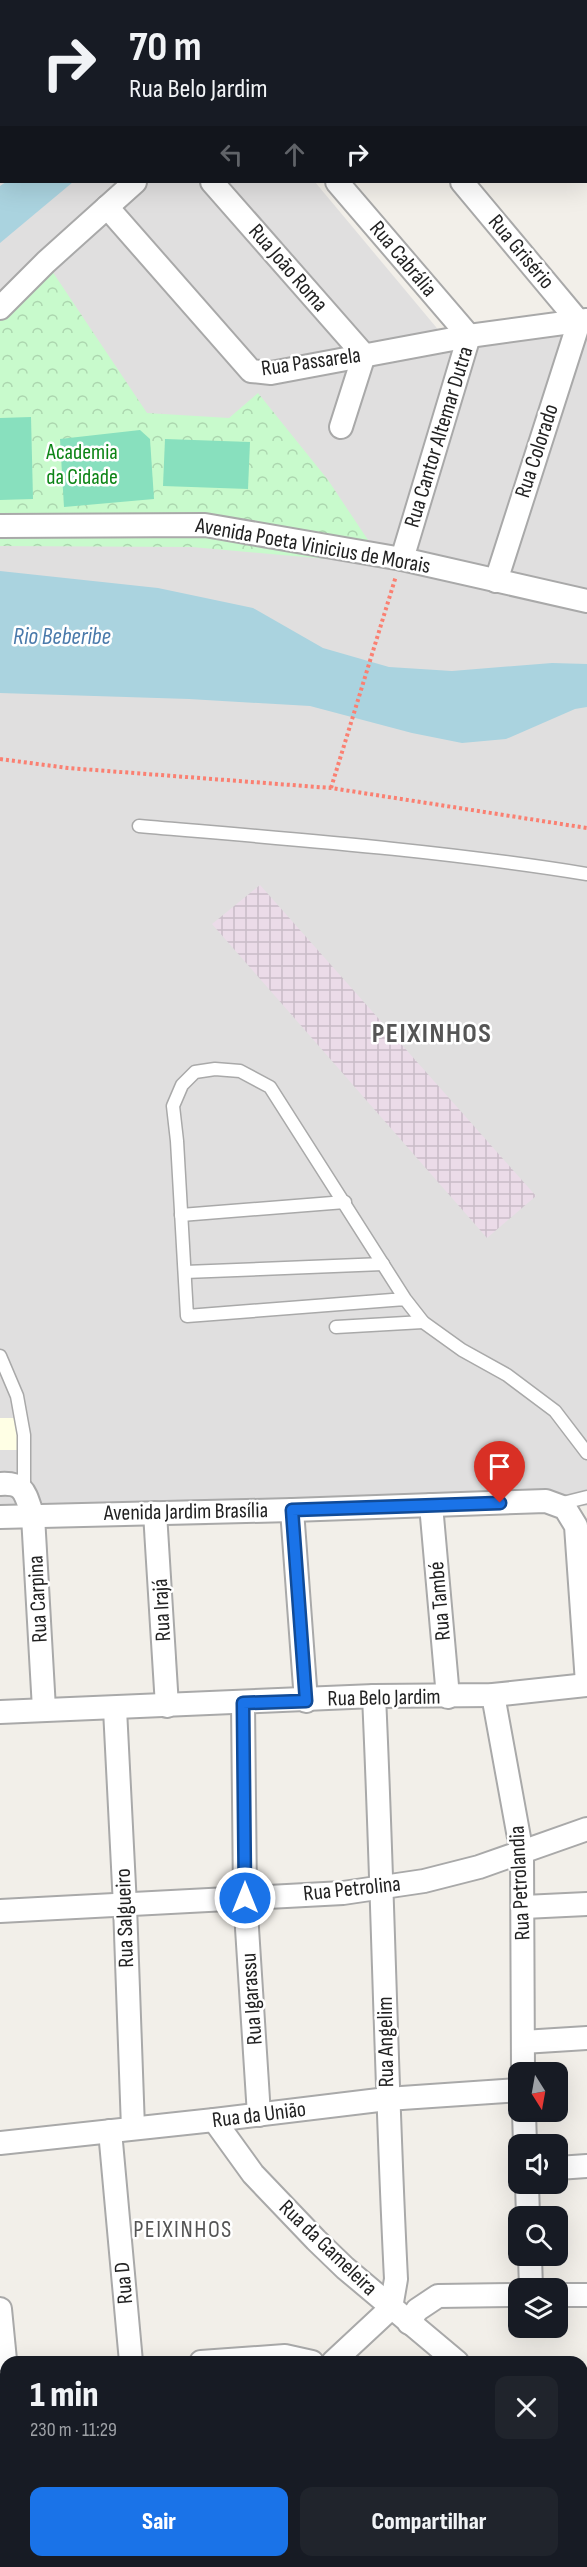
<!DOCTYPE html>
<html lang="pt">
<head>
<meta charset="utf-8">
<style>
  :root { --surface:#171b24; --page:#20242c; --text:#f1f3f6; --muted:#9ea1a6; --accent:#1a73e8 }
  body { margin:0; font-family:"Sofia Sans Condensed",sans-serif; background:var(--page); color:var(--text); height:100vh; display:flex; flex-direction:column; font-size:22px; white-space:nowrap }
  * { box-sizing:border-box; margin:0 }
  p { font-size:20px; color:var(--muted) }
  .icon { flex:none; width:33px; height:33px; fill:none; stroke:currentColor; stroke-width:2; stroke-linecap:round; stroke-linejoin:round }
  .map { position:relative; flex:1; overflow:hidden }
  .sheet { position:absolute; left:0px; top:2356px; width:588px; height:212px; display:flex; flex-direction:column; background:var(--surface); border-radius:18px 18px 0 0; box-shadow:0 6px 24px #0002 }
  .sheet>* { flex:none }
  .top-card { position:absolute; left:0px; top:0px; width:588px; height:183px; box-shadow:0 6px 24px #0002; background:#171b24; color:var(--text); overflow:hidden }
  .needle { width:39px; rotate:169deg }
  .tools { position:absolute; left:508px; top:2062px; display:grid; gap:12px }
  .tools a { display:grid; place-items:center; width:60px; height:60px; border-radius:12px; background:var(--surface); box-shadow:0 6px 24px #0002; font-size:30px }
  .pin { position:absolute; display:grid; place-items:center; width:51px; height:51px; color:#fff; margin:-62px -26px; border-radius:50% 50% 50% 0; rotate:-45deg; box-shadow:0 0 6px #0007 }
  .pin .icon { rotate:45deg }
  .me { position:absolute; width:66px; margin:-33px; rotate:0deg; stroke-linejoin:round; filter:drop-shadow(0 0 4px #0008) }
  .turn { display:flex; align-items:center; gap:21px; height:126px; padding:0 30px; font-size:27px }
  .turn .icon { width:78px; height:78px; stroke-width:2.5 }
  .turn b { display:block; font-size:42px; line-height:51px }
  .lanes { display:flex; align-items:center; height:57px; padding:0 30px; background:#0003; justify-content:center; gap:30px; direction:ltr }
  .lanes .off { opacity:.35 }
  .round { display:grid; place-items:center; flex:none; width:63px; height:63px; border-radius:12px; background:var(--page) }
  .overview { display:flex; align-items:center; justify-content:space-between; height:102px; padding:0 30px }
  h1 { font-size:36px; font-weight:800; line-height:45px }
  .primary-button { display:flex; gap:12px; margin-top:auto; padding:12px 30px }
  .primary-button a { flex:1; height:69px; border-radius:12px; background:var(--accent); color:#fff; font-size:24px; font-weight:800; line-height:69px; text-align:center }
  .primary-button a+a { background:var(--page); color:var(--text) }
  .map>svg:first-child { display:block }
  .residential { fill:#e0dfdf }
  .industrial { fill:url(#industrial-grid) }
  .education { fill:#ffffe5 }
  .park { fill:url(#park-crowns) }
  .pitch { fill:#88e0be }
  .water { fill:#aad3df }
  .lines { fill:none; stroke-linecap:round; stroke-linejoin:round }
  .service-casing { stroke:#a9a9a9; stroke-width:15 }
  .minor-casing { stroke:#a9a9a9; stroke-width:26 }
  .path { stroke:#fa8072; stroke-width:4; stroke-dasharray:3 3; stroke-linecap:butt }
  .service { stroke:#fff; stroke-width:12 }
  .minor { stroke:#fff; stroke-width:22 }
  .route-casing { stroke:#114b97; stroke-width:15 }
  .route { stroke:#1a73e8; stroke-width:10 }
  .labels { text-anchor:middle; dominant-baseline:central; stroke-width:5; stroke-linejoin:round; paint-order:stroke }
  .street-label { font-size:22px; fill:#222; stroke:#fff }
  .park-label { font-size:22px; fill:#0c8416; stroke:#fff }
  .water-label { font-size:24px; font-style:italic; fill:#4a7aab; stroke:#fff }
  .neighbourhood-label { font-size:24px; letter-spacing:1.5px; fill:#555; stroke:#fff }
  .district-label { font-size:28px; font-weight:bold; letter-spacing:1.5px; fill:#555; stroke:#fff }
</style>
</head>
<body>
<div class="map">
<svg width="587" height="2567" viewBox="0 0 587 2567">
  <defs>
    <pattern id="industrial-grid" width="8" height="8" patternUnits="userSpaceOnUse" patternTransform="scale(1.5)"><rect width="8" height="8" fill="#ebdbe8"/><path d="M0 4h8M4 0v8" fill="none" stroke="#c9bcc7"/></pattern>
    <pattern id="park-crowns" width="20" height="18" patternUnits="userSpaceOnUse" patternTransform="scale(1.5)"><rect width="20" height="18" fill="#c8facc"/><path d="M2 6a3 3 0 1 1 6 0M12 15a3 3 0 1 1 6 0" fill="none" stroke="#acd6af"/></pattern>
  </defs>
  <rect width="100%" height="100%" fill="#f2efe9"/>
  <polygon class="residential" points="0,0 349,0 2,2 2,182 315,182 451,345 587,319 587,1506 0,1524"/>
  <polygon class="industrial" points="260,885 536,1196 487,1238 212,924"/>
  <polygon class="education" points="0,1418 18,1418 21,1450 0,1450"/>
  <polygon class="park" points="46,262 147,413 229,418 258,393 328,480 384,564 192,547 0,546 0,300"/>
  <g class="pitch">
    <polygon points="31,417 33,499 0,500 0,418"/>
    <polygon points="140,430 150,439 154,499 64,507 60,439"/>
    <polygon points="165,439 250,442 248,489 163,486"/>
  </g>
  <g class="water">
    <polygon points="6,182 73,182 0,243 0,186"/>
    <polygon points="0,571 158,588 253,608 323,648 389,667 452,671 552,663 587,664 587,707 575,709 506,739 462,743 412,733 310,706 189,699 0,693"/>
  </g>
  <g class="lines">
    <defs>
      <g id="service">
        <path d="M139 826C289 839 439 850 587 874"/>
        <polyline points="181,1215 345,1202"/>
        <polyline points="185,1272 383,1264"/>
        <polyline points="405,1299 187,1316 177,1141 173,1106 182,1085 195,1072 215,1069 240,1071 270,1087 405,1299 423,1322 462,1350 507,1375 555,1411 587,1453"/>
        <polyline points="336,1327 423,1322"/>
        <polyline points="0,1356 17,1396 24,1435 24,1491"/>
        <polyline points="559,1504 587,1497"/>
      </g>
      <g id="minor">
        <polyline points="449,0 450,2"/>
        <polyline points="578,0 579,2"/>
        <polyline points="0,2 2,4"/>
        <polyline points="46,2 48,0"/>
        <polyline points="168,2 170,0"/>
        <polyline points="341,2 342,0"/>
        <polyline points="0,143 2,142"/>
        <polyline points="586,162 587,162"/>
        <polyline points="212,182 364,355 341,427"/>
        <polyline points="337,182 469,336 402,559"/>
        <polyline points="462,182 579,322 496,581"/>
        <polyline points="107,207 251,371 271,373 469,336 587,320"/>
        <polyline points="0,308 46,262 135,182"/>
        <polyline points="0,526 205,525 402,559 587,601"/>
        <path d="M0 1484C26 1482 25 1495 33 1516L44 1709"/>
        <polyline points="431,1505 448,1697"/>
        <polyline points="292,1510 306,1701"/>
        <polyline points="155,1513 167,1706"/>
        <polyline points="0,1517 292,1510 546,1501 565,1508 576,1526 587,1683"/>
        <polyline points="493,1695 522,1854 523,2073"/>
        <polyline points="243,1703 245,1897 259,2115"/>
        <polyline points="115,1709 125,1906 133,2128"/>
        <polyline points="0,1712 374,1696 493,1695 587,1685"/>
        <polyline points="524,1907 587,1904"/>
        <polyline points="0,1911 343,1893 424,1881 479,1867 587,1829"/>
        <polyline points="523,2042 587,2038"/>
        <polyline points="524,2112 525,2145"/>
        <polyline points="214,2120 253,2174 316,2240 345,2268 457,2362"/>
        <polyline points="110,2131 131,2362"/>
        <polyline points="0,2143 214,2120 387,2099 519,2090"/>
        <polyline points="558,2168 587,2166"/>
        <polyline points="527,2184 528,2217"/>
        <polyline points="530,2256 531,2289"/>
        <polyline points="558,2295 587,2295"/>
        <polyline points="0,2309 5,2360"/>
        <polyline points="409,2323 417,2310 438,2296 519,2295"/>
        <polyline points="201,2362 285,2356 312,2362"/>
        <path d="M333 2362 391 2308 396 2279C386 2084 383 1890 374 1696"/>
        <polyline points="582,2468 587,2472"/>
        <polyline points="407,2562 418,2567"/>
        <polyline points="119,2567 121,2562"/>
        <polyline points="366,2567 368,2562"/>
      </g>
    </defs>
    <use href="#service" class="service-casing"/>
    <use href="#minor" class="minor-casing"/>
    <g class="path">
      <polyline points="0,42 2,40"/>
      <polyline points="0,759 68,768 331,788 587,828"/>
      <polyline points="331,788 396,576"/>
    </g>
    <use href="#service" class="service"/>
    <use href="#minor" class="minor"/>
  </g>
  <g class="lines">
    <defs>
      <polyline id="route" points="245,1898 243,1703 306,1701 292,1510 500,1503"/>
    </defs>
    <use href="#route" class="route-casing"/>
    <use href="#route" class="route"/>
  </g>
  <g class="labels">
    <g class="street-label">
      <text transform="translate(521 252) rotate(50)">Rua Grisério</text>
      <text transform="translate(403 259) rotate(50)">Rua Cabrália</text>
      <text transform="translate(288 268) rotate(49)">Rua João Roma</text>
      <text transform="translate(311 362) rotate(-8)">Rua Passarela</text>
      <text transform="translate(439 437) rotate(-73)">Rua Cantor Altemar Dutra</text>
      <text transform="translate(537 451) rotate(-72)">Rua Colorado</text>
      <text transform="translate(313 546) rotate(10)">Avenida Poeta Vinicius de Morais</text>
      <text transform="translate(186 1512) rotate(-1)">Avenida Jardim Brasília</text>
      <text transform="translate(38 1599) rotate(-93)">Rua Carpina</text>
      <text transform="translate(440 1601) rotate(-95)">Rua També</text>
      <text transform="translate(162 1610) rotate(-93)">Rua Irajá</text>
      <text transform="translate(384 1698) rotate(-1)">Rua Belo Jardim</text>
      <text transform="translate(520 1883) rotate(-93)">Rua Petrolandia</text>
      <text transform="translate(352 1889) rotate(-6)">Rua Petrolina</text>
      <text transform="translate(125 1918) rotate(-92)">Rua Salgueiro</text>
      <text transform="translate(252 1999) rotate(-94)">Rua Igarassu</text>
      <text transform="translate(386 2042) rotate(-91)">Rua Angelim</text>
      <text transform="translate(259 2115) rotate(-7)">Rua da União</text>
      <text transform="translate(328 2248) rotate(44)">Rua da Gameleira</text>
      <text transform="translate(124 2283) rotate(-95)">Rua D</text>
    </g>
    <g class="park-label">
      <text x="82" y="452">Academia<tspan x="82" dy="25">da Cidade</tspan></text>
    </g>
    <g class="water-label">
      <text x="62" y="636">Rio Beberibe</text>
    </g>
    <g class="neighbourhood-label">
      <text x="183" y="2229">PEIXINHOS</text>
    </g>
    <g class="district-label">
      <text x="432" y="1033">PEIXINHOS</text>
    </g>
  </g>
</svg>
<div class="tools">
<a><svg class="needle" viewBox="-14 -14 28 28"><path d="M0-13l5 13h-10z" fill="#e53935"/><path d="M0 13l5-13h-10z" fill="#9ea1a6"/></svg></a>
<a><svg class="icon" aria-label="sound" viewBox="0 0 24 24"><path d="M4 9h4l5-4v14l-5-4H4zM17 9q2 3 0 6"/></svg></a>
<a><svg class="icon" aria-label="search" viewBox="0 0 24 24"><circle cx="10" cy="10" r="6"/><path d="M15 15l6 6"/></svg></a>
<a><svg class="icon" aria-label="layers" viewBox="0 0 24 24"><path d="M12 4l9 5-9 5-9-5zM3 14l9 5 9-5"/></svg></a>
</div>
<div class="pin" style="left:500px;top:1503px;background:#d93025"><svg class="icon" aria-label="arrive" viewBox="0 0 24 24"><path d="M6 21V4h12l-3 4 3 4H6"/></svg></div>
<svg class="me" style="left:245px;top:1898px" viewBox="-20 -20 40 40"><circle r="17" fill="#1a73e8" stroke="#fff" stroke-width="3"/><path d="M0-11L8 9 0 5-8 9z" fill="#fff"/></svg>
<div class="top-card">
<div class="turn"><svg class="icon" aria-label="right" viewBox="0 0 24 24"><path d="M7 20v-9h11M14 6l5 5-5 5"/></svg><div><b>70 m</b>Rua Belo Jardim</div></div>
<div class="lanes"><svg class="icon off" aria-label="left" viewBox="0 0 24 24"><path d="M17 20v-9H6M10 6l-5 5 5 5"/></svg><svg class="icon off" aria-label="ahead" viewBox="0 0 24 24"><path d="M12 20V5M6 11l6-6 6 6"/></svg><svg class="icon" aria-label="right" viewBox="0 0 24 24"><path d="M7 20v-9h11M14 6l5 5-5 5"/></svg></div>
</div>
<section class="sheet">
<div class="overview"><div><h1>1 min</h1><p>230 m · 11:29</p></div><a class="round"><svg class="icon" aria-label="close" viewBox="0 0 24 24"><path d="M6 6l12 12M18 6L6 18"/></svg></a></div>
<div class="primary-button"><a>Sair</a><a>Compartilhar</a></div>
</section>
</div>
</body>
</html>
